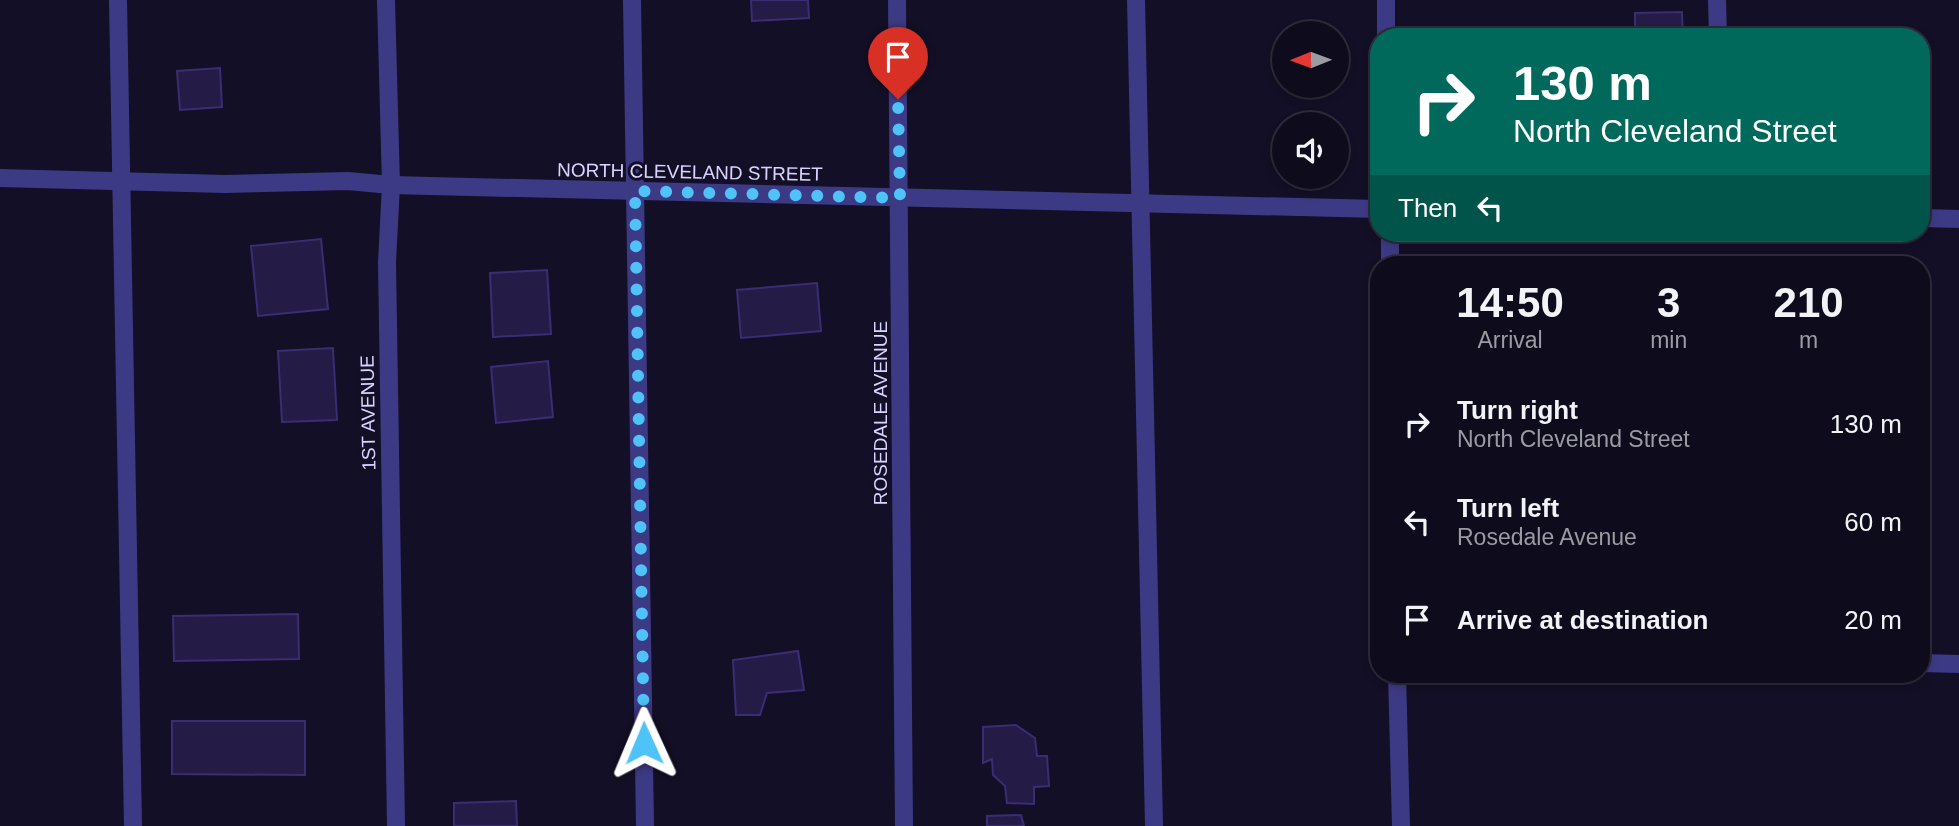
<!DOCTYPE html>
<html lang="en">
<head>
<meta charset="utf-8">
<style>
  :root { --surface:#0e0b1c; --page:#1c1929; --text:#f1f3f6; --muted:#9b9ba3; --line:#2e2b3b }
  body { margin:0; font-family:Arial,sans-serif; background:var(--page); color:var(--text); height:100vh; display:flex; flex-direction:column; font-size:26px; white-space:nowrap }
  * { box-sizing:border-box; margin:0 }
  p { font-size:23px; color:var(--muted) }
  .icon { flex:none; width:38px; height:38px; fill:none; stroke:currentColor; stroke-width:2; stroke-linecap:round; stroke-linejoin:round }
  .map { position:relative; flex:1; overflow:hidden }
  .drawer { position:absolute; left:1370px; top:256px; width:560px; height:427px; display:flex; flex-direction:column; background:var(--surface); border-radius:28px; box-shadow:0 4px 10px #0003,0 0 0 2px var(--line) }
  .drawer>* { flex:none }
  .hud { position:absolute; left:1370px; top:28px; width:560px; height:214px; border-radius:28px; box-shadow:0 4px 10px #0003,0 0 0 2px var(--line); background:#00695c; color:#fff; overflow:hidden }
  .needle { width:46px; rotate:269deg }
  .buttons { position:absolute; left:1272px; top:21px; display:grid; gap:14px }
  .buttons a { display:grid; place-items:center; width:77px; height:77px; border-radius:50%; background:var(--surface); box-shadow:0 4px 10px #0003,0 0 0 2px var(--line); font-size:35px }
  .pin { position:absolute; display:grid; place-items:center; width:60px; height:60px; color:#fff; margin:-72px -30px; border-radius:50% 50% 50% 0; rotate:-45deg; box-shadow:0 0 7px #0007 }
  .pin .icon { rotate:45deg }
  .me { position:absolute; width:77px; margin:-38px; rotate:359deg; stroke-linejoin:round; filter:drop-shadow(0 0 5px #0008) }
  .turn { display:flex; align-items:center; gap:24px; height:147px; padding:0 28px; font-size:32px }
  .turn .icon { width:91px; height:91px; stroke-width:2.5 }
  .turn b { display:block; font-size:49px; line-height:60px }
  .then { display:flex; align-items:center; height:66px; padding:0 28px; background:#0003; gap:14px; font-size:26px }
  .eta { display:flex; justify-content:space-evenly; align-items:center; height:119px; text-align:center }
  .eta b { font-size:42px; font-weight:700; line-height:49px }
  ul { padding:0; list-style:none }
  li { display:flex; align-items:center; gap:21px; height:98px; padding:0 28px }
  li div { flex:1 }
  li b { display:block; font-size:26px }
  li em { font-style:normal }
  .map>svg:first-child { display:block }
  .building { fill:#241b47; stroke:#3b2d73; stroke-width:2 }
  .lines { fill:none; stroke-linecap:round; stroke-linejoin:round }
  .minor { stroke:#3d3a85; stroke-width:18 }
  .route { stroke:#4fc3f7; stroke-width:12; stroke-dasharray:0 21.6 }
  .labels { text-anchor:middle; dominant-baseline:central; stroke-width:6; stroke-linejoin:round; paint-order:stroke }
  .street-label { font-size:19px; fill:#d9d4ff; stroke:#130f26 }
</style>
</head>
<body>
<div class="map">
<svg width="1959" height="826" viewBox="0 0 1959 826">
  <rect width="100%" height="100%" fill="#130f26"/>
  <g class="building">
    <polygon points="751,0 808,0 809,18 752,21"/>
    <polygon points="1682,12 1683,37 1635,37 1635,13"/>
    <polygon points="220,68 222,107 180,110 177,71"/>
    <polygon points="321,239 328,309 258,316 251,246"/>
    <polygon points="547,270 551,334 493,337 490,273"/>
    <polygon points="817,283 821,331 741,338 737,290"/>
    <polygon points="333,348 337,420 282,422 278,351"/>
    <polygon points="548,361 553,417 496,423 491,367"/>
    <polygon points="298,614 299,659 174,661 173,616"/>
    <polygon points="798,651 804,690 767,693 760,715 736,715 733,660"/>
    <polygon points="172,721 305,721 305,775 172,774"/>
    <polygon points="1016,725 1035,738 1037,756 1047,756 1049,786 1034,787 1034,804 1007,803 1005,786 993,775 992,759 983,763 983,727"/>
    <polygon points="516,801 517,826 454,826 454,803"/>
    <polygon points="1021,815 1024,826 987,826 987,816"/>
  </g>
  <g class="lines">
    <g class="minor">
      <polyline points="118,0 133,826"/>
      <polyline points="386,0 391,185 387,262 396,826"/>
      <polyline points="632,0 645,826"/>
      <polyline points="897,0 904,826"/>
      <polyline points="1136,0 1154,826"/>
      <polyline points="1386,0 1386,37"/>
      <polyline points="1717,0 1718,37"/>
      <polyline points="0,178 225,184 348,181 391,185 1379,209"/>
      <polyline points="1922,218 1959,219"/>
      <polyline points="1390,233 1390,264"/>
      <polyline points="1922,663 1959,664"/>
      <polyline points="1397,674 1401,826"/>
    </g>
  </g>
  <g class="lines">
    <polyline class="route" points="644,743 635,191 900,198 898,99"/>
  </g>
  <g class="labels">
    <g class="street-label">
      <text transform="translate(690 172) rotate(1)">NORTH CLEVELAND STREET</text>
      <text transform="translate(368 413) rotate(-91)">1ST AVENUE</text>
      <text transform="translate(880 413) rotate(-90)">ROSEDALE AVENUE</text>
    </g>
  </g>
</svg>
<div class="buttons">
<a><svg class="needle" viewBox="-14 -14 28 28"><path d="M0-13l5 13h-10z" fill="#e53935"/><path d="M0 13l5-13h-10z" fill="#9b9ba3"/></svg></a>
<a><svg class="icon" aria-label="sound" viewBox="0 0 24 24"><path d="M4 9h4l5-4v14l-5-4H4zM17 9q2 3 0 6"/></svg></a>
</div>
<div class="pin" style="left:898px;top:99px;background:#d93025"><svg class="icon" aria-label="arrive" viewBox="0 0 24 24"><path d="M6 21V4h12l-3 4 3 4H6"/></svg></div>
<svg class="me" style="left:644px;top:743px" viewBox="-20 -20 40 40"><path d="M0-17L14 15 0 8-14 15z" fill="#4fc3f7" stroke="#fff" stroke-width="4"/></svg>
<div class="hud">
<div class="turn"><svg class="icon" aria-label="right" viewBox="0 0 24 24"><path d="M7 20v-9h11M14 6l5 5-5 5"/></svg><div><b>130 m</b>North Cleveland Street</div></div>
<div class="then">Then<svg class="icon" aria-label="left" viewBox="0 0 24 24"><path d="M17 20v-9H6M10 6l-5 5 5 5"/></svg></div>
</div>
<section class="drawer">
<div class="eta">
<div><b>14:50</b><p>Arrival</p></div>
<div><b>3</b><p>min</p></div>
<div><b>210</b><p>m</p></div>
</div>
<ul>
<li><svg class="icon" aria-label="right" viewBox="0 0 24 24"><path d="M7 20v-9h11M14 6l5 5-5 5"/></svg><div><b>Turn right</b><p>North Cleveland Street</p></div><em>130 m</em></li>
<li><svg class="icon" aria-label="left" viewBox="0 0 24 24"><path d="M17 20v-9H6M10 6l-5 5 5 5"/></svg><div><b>Turn left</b><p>Rosedale Avenue</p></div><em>60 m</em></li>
<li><svg class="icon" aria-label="arrive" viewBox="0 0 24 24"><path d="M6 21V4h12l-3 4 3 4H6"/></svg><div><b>Arrive at destination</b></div><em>20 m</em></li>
</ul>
</section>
</div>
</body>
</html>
